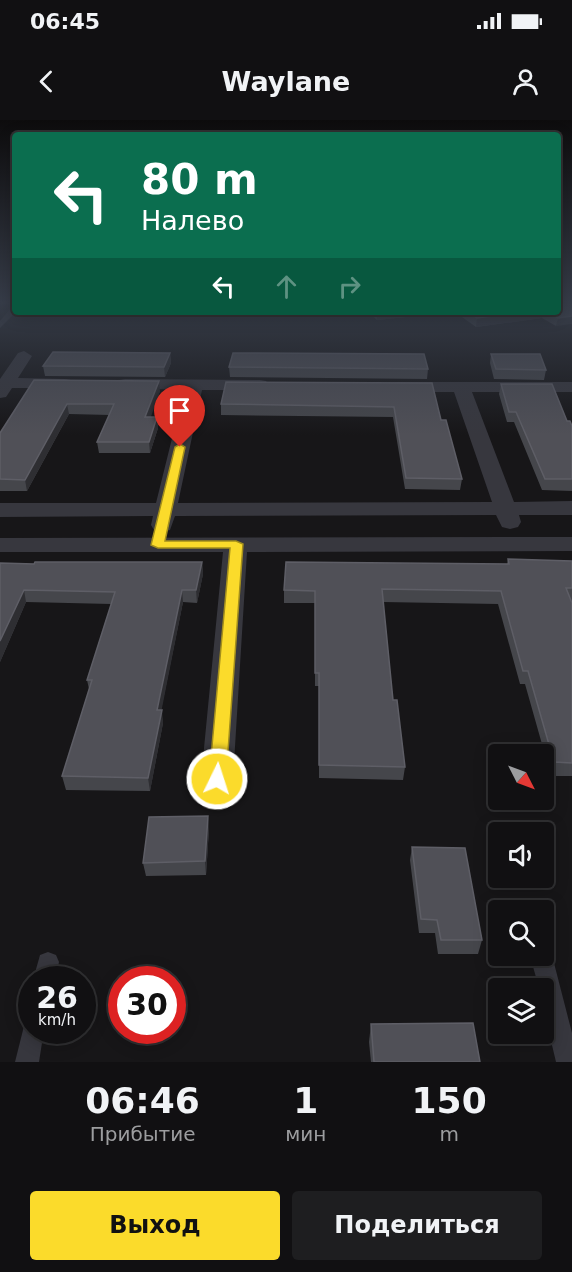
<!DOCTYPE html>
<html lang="ru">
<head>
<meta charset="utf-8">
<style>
  :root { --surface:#111012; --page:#1e1e20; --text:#f1f3f6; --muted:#9c9d9f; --line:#303032; --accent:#fbdb2b }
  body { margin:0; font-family:"DejaVu Sans",sans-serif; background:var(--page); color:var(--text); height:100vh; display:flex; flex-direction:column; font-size:22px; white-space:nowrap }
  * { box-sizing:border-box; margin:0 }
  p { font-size:20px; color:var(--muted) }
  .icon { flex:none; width:33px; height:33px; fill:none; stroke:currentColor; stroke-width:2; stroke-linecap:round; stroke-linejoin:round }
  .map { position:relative; height:942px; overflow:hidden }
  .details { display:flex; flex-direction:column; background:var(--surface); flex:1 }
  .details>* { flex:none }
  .guide { position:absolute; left:12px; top:12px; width:549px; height:183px; border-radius:6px; box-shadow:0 3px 15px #0003,0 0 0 2px var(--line); background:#0b6e4f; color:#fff; overflow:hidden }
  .needle { width:39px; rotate:132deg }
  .tools { position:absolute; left:488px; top:624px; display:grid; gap:12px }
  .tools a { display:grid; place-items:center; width:66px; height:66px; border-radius:6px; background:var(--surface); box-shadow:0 3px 15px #0003,0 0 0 2px var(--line); font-size:30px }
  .speed { position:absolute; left:18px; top:846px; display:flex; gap:12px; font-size:30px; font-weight:700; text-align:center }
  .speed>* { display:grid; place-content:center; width:78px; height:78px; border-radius:50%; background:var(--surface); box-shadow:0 3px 15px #0003,0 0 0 2px var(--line); line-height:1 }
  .speed small { font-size:15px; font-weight:400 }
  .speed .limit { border:9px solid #d22; background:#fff; color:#111 }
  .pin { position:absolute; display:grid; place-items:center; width:51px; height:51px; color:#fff; margin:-62px -26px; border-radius:50% 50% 50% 0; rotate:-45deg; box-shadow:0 0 6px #0007 }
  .pin .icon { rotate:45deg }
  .me { position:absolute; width:66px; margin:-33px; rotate:4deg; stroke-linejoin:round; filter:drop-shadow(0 0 4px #0008) }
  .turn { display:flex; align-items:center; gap:21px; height:126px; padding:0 30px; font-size:27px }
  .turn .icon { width:78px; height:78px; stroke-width:2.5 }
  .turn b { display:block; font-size:42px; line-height:51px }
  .lanes { display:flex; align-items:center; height:57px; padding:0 30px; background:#0003; justify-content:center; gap:30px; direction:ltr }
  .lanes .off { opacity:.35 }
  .eta { display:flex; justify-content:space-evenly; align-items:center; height:102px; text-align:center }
  .eta b { font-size:36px; font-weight:700; line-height:42px }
  .primary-button { display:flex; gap:12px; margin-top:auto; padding:12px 30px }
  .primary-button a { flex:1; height:69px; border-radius:6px; background:var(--accent); color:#111; font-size:24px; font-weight:700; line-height:69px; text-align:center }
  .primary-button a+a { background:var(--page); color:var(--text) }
  .status { display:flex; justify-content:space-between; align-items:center; height:42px; padding:0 30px; background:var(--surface); direction:ltr }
  .status svg { height:16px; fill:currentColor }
  header { display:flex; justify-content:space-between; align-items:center; height:78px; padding:0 30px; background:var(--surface); font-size:27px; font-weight:700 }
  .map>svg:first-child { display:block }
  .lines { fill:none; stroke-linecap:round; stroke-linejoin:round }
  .lane { fill:#37373e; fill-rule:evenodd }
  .street { fill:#37373e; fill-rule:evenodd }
  .wall { fill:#45464b }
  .shaded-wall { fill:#2e2e32 }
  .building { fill:#505057; stroke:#5e5e66; stroke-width:1.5 }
  .route { fill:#fbdb2b; stroke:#a38e1c; stroke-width:1.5 }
</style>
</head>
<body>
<div class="status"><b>06:45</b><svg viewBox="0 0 49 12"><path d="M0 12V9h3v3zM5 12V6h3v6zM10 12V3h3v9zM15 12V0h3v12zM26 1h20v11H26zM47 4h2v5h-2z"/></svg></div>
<header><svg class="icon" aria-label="back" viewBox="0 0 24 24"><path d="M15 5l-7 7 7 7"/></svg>Waylane<svg class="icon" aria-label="person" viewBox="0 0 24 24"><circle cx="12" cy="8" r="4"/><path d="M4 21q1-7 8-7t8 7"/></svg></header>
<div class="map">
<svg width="572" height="942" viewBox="0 0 572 942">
  <rect width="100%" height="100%" fill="#171618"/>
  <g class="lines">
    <g class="lane">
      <polygon points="10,189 15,189 16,192 0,208 0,201"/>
      <polygon points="48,832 56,835 59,842 55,860 33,860 40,835"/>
      <polygon points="543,833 551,836 554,843 572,913 572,942 556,942 543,887 543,868 539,868 532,843 535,836 543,836"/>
      <polygon points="32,899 32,910 44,910 39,942 15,942 25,902"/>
    </g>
    <g class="street">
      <polygon points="24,231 32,236 18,258 65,259 71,260 74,264 71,268 12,268 6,277 0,278 0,259 18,233"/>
      <polygon points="125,259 260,260 266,261 269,265 266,269 260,270 202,270 178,383 492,382 454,272 398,272 392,271 389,267 392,263 398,262 572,262 572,272 472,272 514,382 572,381 572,395 519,395 521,402 518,407 510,409 502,407 496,395 175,396 170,410 162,412 154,410 151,405 153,396 0,397 0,383 156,383 184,270 119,268 116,264 119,260"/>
      <polygon points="572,417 572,431 247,432 233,659 229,668 217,672 205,668 201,659 223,432 0,432 0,418"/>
    </g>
  </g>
  <g class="wall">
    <polygon points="572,183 556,206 542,198 476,207 455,192 558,192"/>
    <polygon points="368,192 454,192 377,200"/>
    <polygon points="170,233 171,243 165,257 45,256 43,246"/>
    <polygon points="491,234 546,250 544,260 494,259 490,243"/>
    <polygon points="229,247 428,249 427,259 230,257"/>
    <polygon points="34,260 160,271 150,297 157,297 158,308 150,333 99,333 97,322 110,295 69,294 27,371 0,371 0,313"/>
    <polygon points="432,263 441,300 462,359 460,370 405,369 393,297 221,295 221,284"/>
    <polygon points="501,264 567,301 572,306 572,371 542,370 514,302 507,302 499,274"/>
    <polygon points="508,439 572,441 572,481 571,481 572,483 572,656 551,656 525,564 520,564 498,484 383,482 393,580 405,647 403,660 319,658 319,566 315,566 315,483 284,483 284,470 507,444"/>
    <polygon points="202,442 203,454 197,483 183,482 161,590 163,603 150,671 66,670 62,656 89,569 87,560 111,484 26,482 0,542 0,443 34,444"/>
    <polygon points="209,709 206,755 146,756 143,743"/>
    <polygon points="412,727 482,820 478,834 438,834 435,813 419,813 410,740"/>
    <polygon points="371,904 480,942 371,942 369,922"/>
  </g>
  <g class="shaded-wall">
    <polygon points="377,192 454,192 377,200"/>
    <polygon points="524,192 543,192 542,198 476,207 477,198"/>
    <polygon points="572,196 572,204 556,206 558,198"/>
    <polygon points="170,233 171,243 165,257 164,247"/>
    <polygon points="159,261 160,271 147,308 145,297"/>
    <polygon points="67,284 69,294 27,371 25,360"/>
    <polygon points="157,297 158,308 150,333 149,322"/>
    <polygon points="202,442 203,454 197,483 196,470"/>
    <polygon points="24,470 26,482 0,542 0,521"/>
    <polygon points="182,470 183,482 159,603 157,590"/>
    <polygon points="162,590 163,603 150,671 148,658"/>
    <polygon points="208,696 209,709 206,755 205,741"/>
  </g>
  <g class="building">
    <polygon points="558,183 572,183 572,196 558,198 548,192 558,192"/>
    <polygon points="468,192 524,192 477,198"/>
    <polygon points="53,232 170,233 164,247 43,246"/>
    <polygon points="233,233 424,234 428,249 229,247"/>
    <polygon points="491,234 540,234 546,250 496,249"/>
    <polygon points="34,260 159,261 145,297 157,297 149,322 97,322 114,284 67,284 25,360 0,359 0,313"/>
    <polygon points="226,262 432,263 441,300 446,300 462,359 406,358 394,287 221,284"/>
    <polygon points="501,264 552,264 567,301 570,301 572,306 572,359 545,359 516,292 509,292"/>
    <polygon points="508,439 572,441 572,468 566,468 572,483 572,643 554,642 528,551 523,551 501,471 382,469 393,580 397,580 405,647 319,645 319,553 315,553 315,471 284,470 286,442 509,444"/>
    <polygon points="35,442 202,442 196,470 182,470 157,590 162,590 148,658 62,656 92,560 87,560 115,472 24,470 0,521 0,443 34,444"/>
    <polygon points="208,696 205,741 143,743 149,697"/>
    <polygon points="412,727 465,728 482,820 441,820 437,800 421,799"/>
    <polygon points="473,903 480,942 374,942 371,904"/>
  </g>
  <linearGradient id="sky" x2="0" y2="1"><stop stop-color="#0d0c0d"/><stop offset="0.58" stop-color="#363c48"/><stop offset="1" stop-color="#363c48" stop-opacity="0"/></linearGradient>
  <rect width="572" height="315" fill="url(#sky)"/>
  <polygon class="route" points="180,324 185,327 165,421 236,421 243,424 226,659 224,664 217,666 211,664 209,659 230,428 158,428 151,425 175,327"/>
</svg>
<div class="tools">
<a><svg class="needle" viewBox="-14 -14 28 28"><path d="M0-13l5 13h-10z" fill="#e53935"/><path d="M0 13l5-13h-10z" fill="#9c9d9f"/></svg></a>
<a><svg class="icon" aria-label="sound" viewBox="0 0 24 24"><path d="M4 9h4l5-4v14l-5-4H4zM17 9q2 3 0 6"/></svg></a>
<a><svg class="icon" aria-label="search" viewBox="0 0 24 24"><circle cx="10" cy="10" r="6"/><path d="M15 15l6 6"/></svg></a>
<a><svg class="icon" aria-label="layers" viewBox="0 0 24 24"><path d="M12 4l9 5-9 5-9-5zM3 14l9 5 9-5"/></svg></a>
</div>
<div class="speed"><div>26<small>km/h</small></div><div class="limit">30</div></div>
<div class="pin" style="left:180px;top:327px;background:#d93025"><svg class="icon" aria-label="arrive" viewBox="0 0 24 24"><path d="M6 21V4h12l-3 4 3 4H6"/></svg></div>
<svg class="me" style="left:217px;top:659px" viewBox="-20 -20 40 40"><circle r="17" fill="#fbdb2b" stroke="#fff" stroke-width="3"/><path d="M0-11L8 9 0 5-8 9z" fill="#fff"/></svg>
<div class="guide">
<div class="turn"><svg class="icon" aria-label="left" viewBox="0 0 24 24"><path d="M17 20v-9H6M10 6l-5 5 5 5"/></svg><div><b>80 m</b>Налево</div></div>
<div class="lanes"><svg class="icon" aria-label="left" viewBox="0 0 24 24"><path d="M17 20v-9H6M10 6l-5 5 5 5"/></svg><svg class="icon off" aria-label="ahead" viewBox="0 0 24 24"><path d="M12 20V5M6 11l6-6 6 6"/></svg><svg class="icon off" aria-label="right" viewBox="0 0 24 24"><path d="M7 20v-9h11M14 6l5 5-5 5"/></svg></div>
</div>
</div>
<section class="details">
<div class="eta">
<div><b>06:46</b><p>Прибытие</p></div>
<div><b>1</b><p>мин</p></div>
<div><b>150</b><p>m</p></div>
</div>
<div class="primary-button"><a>Выход</a><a>Поделиться</a></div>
</section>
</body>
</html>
